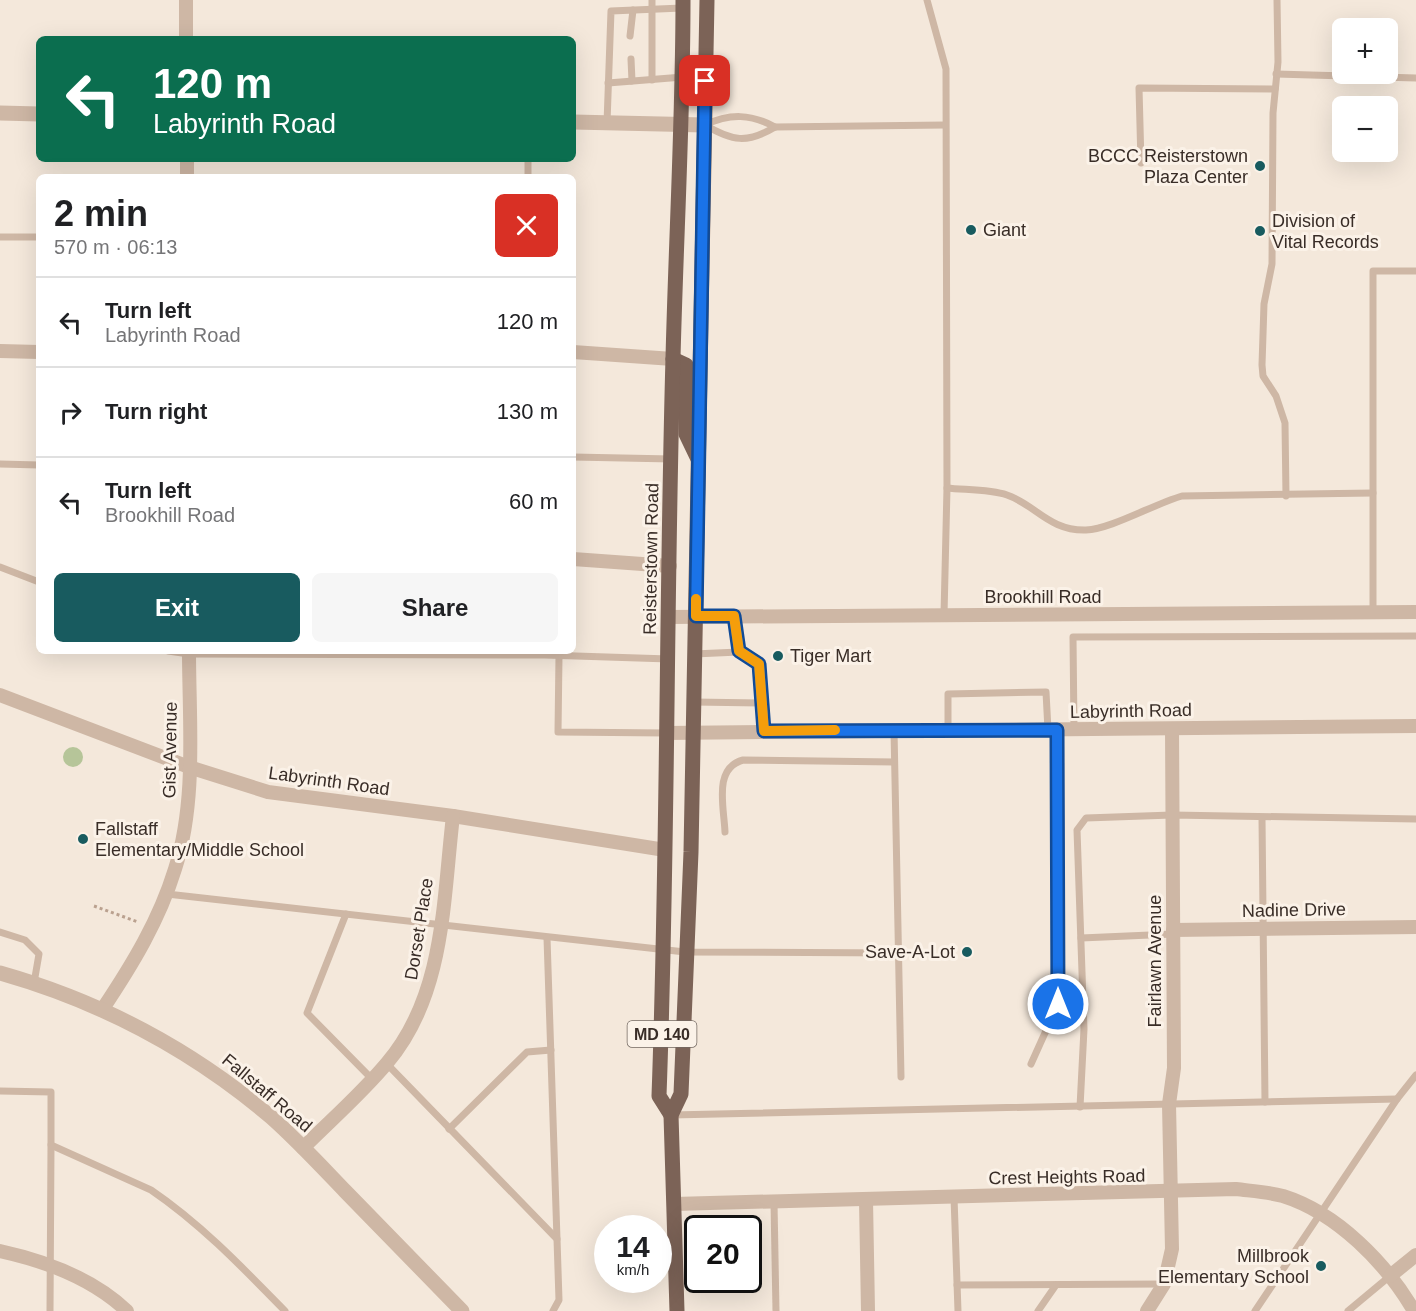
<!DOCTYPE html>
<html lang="en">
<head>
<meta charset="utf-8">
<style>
  :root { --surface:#fff; --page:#f6f6f6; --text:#202124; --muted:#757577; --line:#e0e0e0; --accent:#185b5f }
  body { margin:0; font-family:Arial,sans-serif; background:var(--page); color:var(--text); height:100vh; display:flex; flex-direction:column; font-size:22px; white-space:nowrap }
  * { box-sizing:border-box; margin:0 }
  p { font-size:20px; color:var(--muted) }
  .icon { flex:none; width:33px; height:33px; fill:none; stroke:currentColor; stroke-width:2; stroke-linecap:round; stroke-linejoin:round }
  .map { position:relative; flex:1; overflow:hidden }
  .panel { position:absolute; left:36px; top:174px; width:540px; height:480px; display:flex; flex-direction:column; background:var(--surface); border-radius:9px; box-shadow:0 6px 24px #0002 }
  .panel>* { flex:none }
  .guide { position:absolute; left:36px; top:36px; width:540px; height:126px; border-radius:9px; box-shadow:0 6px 24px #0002; background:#0b6e4f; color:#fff; overflow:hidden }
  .buttons { position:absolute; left:1332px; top:18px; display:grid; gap:12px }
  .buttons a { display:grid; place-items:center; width:66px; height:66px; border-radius:9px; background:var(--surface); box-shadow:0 6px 24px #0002; font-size:30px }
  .speed { position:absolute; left:594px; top:1215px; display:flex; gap:12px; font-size:30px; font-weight:700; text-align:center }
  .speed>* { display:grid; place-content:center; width:78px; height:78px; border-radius:50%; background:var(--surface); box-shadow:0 6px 24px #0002; line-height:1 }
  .speed small { font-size:15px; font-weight:400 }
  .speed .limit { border:3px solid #111; border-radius:9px; background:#fff; color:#111 }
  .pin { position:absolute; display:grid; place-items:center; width:51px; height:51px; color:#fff; margin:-26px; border-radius:12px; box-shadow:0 3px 9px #0006 }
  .me { position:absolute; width:66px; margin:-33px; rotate:0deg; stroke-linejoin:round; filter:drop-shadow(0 0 4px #0008) }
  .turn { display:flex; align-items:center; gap:21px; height:126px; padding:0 18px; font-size:27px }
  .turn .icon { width:78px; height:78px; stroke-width:2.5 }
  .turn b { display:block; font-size:42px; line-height:51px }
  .round { display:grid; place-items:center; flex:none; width:63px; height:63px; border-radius:9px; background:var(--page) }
  .overview { display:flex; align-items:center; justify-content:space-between; height:102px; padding:0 18px }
  h1 { font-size:36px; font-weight:800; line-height:45px }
  .primary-button { display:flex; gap:12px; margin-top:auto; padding:12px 18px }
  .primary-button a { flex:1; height:69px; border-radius:9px; background:var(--accent); color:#fff; font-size:24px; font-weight:800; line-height:69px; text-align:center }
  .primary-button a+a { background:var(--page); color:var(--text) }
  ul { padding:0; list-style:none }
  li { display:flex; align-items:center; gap:18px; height:90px; padding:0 18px; border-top:2px solid var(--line) }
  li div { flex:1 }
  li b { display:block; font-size:22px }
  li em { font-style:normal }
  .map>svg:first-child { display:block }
  .green { fill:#b6c599 }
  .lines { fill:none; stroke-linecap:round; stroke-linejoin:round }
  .path { stroke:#baa18f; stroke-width:3; stroke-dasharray:3 3; stroke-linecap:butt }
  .service { stroke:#ceb7a5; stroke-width:7 }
  .minor { stroke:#ceb7a5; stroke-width:14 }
  .tertiary { stroke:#ceb7a5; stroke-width:15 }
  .primary { stroke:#7c6357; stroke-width:15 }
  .route-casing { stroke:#114b97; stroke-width:15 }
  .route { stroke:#1a73e8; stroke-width:10 }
  .slow { stroke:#f59e0b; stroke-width:10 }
  .poi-dot { fill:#185b5f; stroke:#fbf2e8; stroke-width:2 }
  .labels { text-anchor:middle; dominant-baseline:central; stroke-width:6; stroke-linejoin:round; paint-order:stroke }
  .shield { fill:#fbf2e8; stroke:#736861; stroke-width:1.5 }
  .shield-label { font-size:16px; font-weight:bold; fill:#392d27 }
  .poi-label { font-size:18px; fill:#392d27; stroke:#fbf2e8; text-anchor:start }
  .street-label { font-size:18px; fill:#392d27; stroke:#fbf2e8 }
</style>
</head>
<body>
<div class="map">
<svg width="1416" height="1311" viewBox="0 0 1416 1311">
  <rect width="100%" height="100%" fill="#f4e8db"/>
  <circle class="green" cx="73" cy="757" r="10"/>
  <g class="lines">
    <polyline class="path" points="94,906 138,922"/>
    <g class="service">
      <polyline points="927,0 946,69 947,488 944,615"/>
      <polyline points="1277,0 1278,62 1273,113 1272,264 1264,304 1262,365 1263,376 1276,396 1285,423 1286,496"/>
      <polyline points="630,36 633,10"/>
      <polyline points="631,59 632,81"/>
      <polyline points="1276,74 1416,78"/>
      <polyline points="652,80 652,0"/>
      <polyline points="608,83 683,77"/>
      <polyline points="607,123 611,11 682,8"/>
      <path d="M705 125C732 141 747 144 775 127L945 125"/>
      <path d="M705 125C730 113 751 114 775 127"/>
      <polyline points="1141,163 1139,88 1275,89"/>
      <polyline points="528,177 528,159"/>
      <polyline points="0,237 39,237"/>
      <polyline points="573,457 672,459"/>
      <polyline points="0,464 39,465"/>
      <path d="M947 488C965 490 990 489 1007 495 1036 505 1049 531 1086 530 1111 529 1154 504 1182 496L1373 493"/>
      <polyline points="0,567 39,582"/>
      <polyline points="1373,612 1373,271 1416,271"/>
      <polyline points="734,616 739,652 759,664 764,731"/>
      <polyline points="168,651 189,654 545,655 669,659"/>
      <polyline points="694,654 739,652"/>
      <polyline points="559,656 558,732 666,733"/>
      <polyline points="694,702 760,703"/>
      <polyline points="894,730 901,1077"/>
      <polyline points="948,730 948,694 1046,692 1048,730"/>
      <polyline points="1074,730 1073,637 1416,636"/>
      <polyline points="1262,818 1265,1102"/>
      <path d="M725 832C724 807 713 768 743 760L894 762"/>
      <polyline points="167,894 685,952 897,953"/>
      <polyline points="346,914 307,1013 372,1079"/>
      <polyline points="0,932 25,940 39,954 34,983"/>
      <polyline points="547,938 557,1239"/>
      <polyline points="1081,938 1173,934"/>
      <polyline points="387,1064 557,1239 559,1300 553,1311"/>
      <polyline points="1031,1064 1058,1004 1057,730"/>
      <path d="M0 1091 51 1092V1145L151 1190C201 1224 243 1268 285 1311"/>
      <polyline points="1080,1107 1084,1029 1077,830 1086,818 1172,815 1416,819"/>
      <polyline points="671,1115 1397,1099"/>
      <polyline points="449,1129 527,1052 551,1050"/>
      <polyline points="954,1197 958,1311"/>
      <polyline points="774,1202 776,1311"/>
      <polyline points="957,1285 1164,1284"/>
      <polyline points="50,1311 51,1145"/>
      <polyline points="1038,1311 1056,1285"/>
      <polyline points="1255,1311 1397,1099 1416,1075"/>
      <polyline points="1348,1311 1390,1276"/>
    </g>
    <g class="minor">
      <polyline points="186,0 186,39"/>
      <polyline points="187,177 187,159"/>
      <polyline points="0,351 39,352"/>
      <polyline points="573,352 673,359"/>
      <polyline points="573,559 670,566"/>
      <polyline points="670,617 1416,612"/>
      <polyline points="0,695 189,767 268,792 453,816 665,850"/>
      <polyline points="666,733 1416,726"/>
      <polyline points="1173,930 1416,927"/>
      <path d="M102 1010C132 965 159 921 175 869 197 800 189 722 189 651"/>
      <path d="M303 1148C331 1120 362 1093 387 1063 445 995 443 900 453 816"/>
      <polyline points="866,1200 868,1311"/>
      <path d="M674 1204 1236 1189C1252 1191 1268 1192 1283 1196 1337 1213 1386 1263 1414 1311"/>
      <path d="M0 1251C46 1261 92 1278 127 1311"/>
      <polyline points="1390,1276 1416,1255"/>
      <polyline points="1147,1311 1164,1284 1172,1249 1169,1104 1174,1068 1172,729"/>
    </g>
    <g class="tertiary">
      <polyline points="0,113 39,114"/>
      <polyline points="573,122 705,125"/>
      <path d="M0 973C99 1001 192 1050 271 1117 297 1140 321 1166 345 1191 384 1231 423 1271 462 1311"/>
    </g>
    <g class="primary">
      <polyline points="673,359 686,365 686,434 698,459"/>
      <path d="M671 1115 659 1096C668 850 666 604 673 358 676 238 683 120 683 0"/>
      <polyline points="677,1311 671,1115 681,1094 691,852 707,0"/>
    </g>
  </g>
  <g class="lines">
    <defs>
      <polyline id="route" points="705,81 696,616 734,616 739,651 759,664 764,731 1057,730 1058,1004"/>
    </defs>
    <use href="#route" class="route-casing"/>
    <use href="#route" class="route"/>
    <polyline class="slow" points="696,599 696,616 734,616 739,651 759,664 764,731 835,730"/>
  </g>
  <g class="poi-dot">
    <circle cx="1260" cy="166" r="6"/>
    <circle cx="971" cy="230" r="6"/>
    <circle cx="1260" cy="231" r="6"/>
    <circle cx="778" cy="656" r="6"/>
    <circle cx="83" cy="839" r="6"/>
    <circle cx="967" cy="952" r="6"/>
    <circle cx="1321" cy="1266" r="6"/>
  </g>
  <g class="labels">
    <rect class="shield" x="627.5" y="1021" width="69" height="26" rx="4.5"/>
    <g class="shield-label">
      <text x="662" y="1034">MD 140</text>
    </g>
    <g class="poi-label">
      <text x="1248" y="156" text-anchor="end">BCCC Reisterstown<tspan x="1248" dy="21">Plaza Center</tspan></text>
      <text x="1272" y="221">Division of<tspan x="1272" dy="21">Vital Records</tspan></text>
      <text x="983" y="230">Giant</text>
      <text x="790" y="656">Tiger Mart</text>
      <text x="95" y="829">Fallstaff<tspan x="95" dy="21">Elementary/Middle School</tspan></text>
      <text x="955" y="952" text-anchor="end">Save-A-Lot</text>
      <text x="1309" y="1256" text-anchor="end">Millbrook<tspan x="1309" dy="21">Elementary School</tspan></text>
    </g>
    <g class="street-label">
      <text transform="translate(651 559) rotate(-89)">Reisterstown Road</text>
      <text x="1043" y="597">Brookhill Road</text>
      <text transform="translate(1131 711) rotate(-1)">Labyrinth Road</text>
      <text transform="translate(170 750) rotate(-89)">Gist Avenue</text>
      <text transform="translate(329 781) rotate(8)">Labyrinth Road</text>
      <text transform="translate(1294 910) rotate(-1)">Nadine Drive</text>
      <text transform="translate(419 929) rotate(-81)">Dorset Place</text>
      <text transform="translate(1155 961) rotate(-90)">Fairlawn Avenue</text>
      <text transform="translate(267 1093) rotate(40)">Fallstaff Road</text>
      <text transform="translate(1067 1177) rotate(-1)">Crest Heights Road</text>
    </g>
  </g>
</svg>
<div class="buttons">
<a>+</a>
<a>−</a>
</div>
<div class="speed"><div>14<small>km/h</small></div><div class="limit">20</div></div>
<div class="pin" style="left:705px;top:81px;background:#d93025"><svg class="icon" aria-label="arrive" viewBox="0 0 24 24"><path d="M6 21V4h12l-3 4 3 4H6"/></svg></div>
<svg class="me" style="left:1058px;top:1004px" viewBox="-20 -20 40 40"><circle r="17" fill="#1a73e8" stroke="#fff" stroke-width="3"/><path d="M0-11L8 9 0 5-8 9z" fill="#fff"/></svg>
<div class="guide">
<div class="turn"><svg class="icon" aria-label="left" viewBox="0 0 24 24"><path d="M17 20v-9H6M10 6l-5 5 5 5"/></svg><div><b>120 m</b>Labyrinth Road</div></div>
</div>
<section class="panel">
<div class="overview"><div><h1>2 min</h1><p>570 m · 06:13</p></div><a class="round" style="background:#d93025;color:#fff"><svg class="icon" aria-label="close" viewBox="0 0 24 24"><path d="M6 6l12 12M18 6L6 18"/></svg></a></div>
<ul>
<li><svg class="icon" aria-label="left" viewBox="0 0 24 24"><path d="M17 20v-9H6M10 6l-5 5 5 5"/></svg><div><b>Turn left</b><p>Labyrinth Road</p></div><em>120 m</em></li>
<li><svg class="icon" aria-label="right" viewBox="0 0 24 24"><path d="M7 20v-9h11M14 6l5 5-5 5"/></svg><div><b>Turn right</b></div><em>130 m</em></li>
<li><svg class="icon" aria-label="left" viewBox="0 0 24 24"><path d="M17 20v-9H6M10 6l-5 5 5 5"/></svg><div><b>Turn left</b><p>Brookhill Road</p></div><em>60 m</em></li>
</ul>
<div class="primary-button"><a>Exit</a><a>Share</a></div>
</section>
</div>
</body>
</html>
